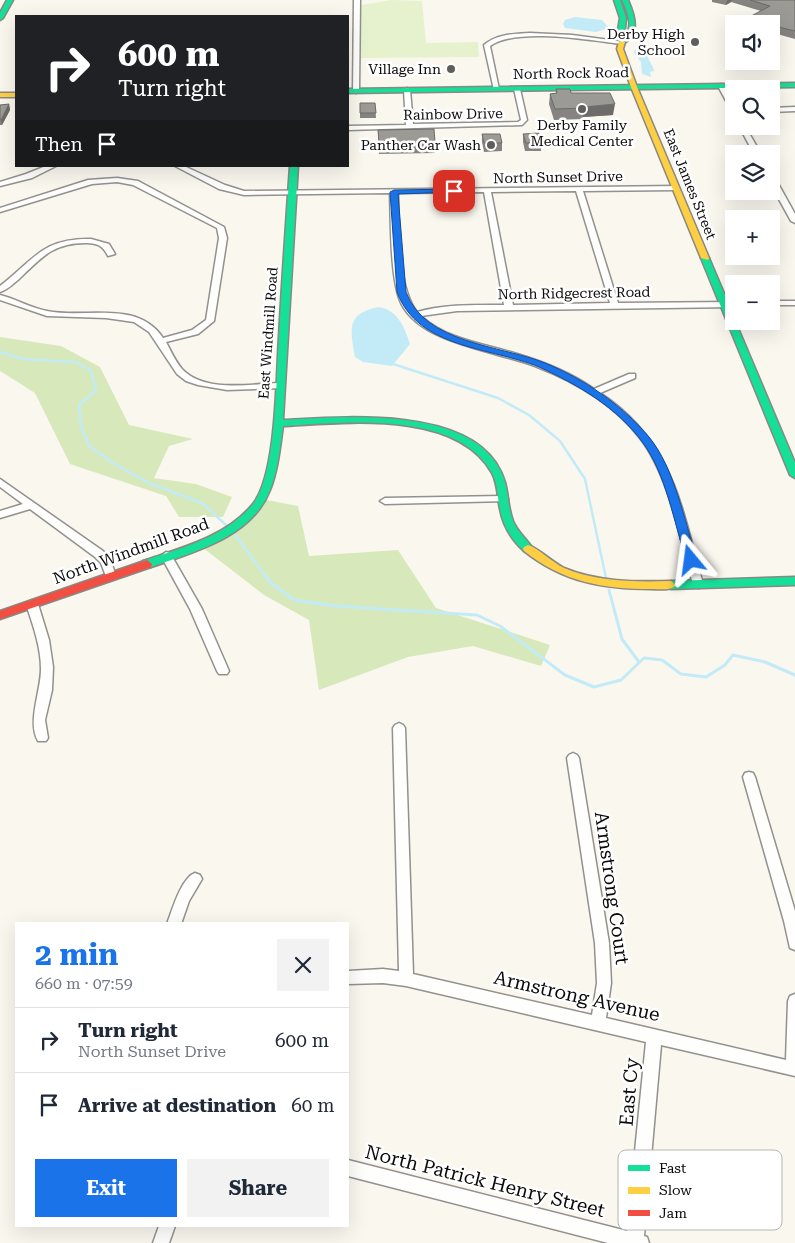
<!DOCTYPE html>
<html lang="en">
<head>
<meta charset="utf-8">
<style>
  :root { --surface:#fff; --page:#f2f2f3; --text:#1f2937; --muted:#747a83; --line:#e0e1e3; --accent:#1a73e8 }
  body { margin:0; font-family:"Roboto Serif",serif; background:var(--page); color:var(--text); height:100vh; display:flex; flex-direction:column; font-size:19px; white-space:nowrap }
  * { box-sizing:border-box; margin:0 }
  p { font-size:16px; color:var(--muted) }
  .icon { flex:none; width:28px; height:28px; fill:none; stroke:currentColor; stroke-width:2; stroke-linecap:round; stroke-linejoin:round }
  .map { position:relative; flex:1; overflow:hidden }
  .sheet { position:absolute; left:15px; top:922px; width:334px; height:305px; display:flex; flex-direction:column; background:var(--surface); border-radius:0px; box-shadow:0 5px 20px #0002 }
  .sheet>* { flex:none }
  .top-card { position:absolute; left:15px; top:15px; width:334px; height:152px; border-radius:0px; box-shadow:0 5px 20px #0002; background:#202124; color:#fff; overflow:hidden }
  .controls { position:absolute; left:725px; top:15px; display:grid; gap:10px }
  .controls a { display:grid; place-items:center; width:55px; height:55px; border-radius:0px; background:var(--surface); box-shadow:0 5px 20px #0002; font-size:25px }
  .pin { position:absolute; display:grid; place-items:center; width:42px; height:42px; color:#fff; margin:-21px; border-radius:10px; box-shadow:0 2px 8px #0006 }
  .me { position:absolute; width:55px; margin:-28px; rotate:344deg; stroke-linejoin:round; filter:drop-shadow(0 0 4px #0008) }
  .turn { display:flex; align-items:center; gap:18px; height:105px; padding:0 20px; font-size:22px }
  .turn .icon { width:65px; height:65px; stroke-width:2.5 }
  .turn b { display:block; font-size:35px; line-height:42px }
  .then { display:flex; align-items:center; height:48px; padding:0 20px; background:#0003; gap:10px; font-size:19px }
  .round { display:grid; place-items:center; flex:none; width:52px; height:52px; border-radius:0px; background:var(--page) }
  .head { display:flex; align-items:center; justify-content:space-between; height:85px; padding:0 20px }
  h1 { font-size:30px; font-weight:700; line-height:38px; color:var(--accent) }
  .action { display:flex; gap:10px; margin-top:auto; padding:10px 20px }
  .action a { flex:1; height:58px; border-radius:0px; background:var(--accent); color:#fff; font-size:20px; font-weight:700; line-height:58px; text-align:center }
  .action a+a { background:var(--page); color:var(--text) }
  ul { padding:0; list-style:none }
  li { display:flex; align-items:center; gap:15px; height:65px; padding:0 20px; border-top:1px solid var(--line) }
  li div { flex:1 }
  li b { display:block; font-size:19px }
  li em { font-style:normal }
  .map>svg:first-child { display:block }
  .green { fill:#e6f1cd }
  .forest { fill:#d7e9ba }
  .water { fill:#c2ebf7 }
  .lines { fill:none; stroke-linecap:round; stroke-linejoin:round }
  .stream-far1 { stroke:#c2ebf7; stroke-width:2.5 }
  .stream { stroke:#c2ebf7; stroke-width:3 }
  .street-casing { stroke:#93918e; stroke-width:3 }
  .fast-casing { stroke:#898884; stroke-width:3 }
  .slow-casing { stroke:#898884; stroke-width:3 }
  .jam-casing { stroke:#898884; stroke-width:3 }
  .street { fill:#fefefd; fill-rule:evenodd }
  .fast { fill:#16e098; fill-rule:evenodd }
  .slow { fill:#ffcf43; fill-rule:evenodd }
  .jam { fill:#f24e42; fill-rule:evenodd }
  .wall { fill:#868480 }
  .shaded-wall { fill:#6d6c68 }
  .building { fill:#9c9a95; stroke:#6d6c68 }
  .route { fill:#1a73e8; stroke:#114b97 }
  .poi-dot { fill:#5f5e5b; stroke:#fff; stroke-width:2 }
  .labels { text-anchor:middle; dominant-baseline:central; stroke-width:5; stroke-linejoin:round; paint-order:stroke }
  .far-poi-label { font-size:14px; fill:#0b0b0b; stroke:#fff; text-anchor:end }
  .far-street-label { font-size:14px; fill:#0b0b0b; stroke:#fff }
  .street-label { font-size:16px; fill:#0b0b0b; stroke:#fff }
  .near-street-label { font-size:19px; fill:#0b0b0b; stroke:#fff }
  .key { fill:#fff; stroke:#b6b6b6; stroke-width:1 }
  .key-label { font-size:14px; fill:#0b0b0b }
</style>
</head>
<body>
<div class="map">
<svg width="795" height="1243" viewBox="0 0 795 1243">
  <rect width="100%" height="100%" fill="#faf7ef"/>
  <polygon class="green" points="392,0 422,1 426,43 478,42 479,57 360,58 361,5"/>
  <g class="forest">
    <polygon points="0,337 61,346 100,367 129,425 193,439 169,446 154,478 196,484 232,497 223,517 179,517 166,496 70,464 35,393 0,371"/>
    <polygon points="261,499 298,506 309,556 398,550 436,608 550,645 541,666 473,646 408,657 319,690 309,620 264,595 198,544 224,534"/>
  </g>
  <g class="water">
    <polygon points="575,17 602,20 609,28 596,32 565,28 563,24 565,20"/>
    <path d="M639 49 647 53C648 62 653 64 654 71L650 72 651 77 642 74 641 62 634 53 635 50Z"/>
    <path d="M379 307C398 310 405 328 410 344L392 366 363 362 355 357C350 329 346 313 379 307Z"/>
  </g>
  <g class="lines">
    <g class="stream-far1">
      <polyline points="0,352 23,359 76,362 91,371 96,390 79,405 81,426 89,446 113,463 149,483 202,503 226,525"/>
      <polyline points="393,364 498,398 529,415 560,441 585,479 606,578"/>
      <polyline points="235,535 267,578"/>
    </g>
    <g class="stream">
      <polyline points="266,576 271,583 294,600 336,606 477,615 500,626 565,675 594,687 621,680 644,658 662,660 681,674 706,677 725,665 733,655 765,662 795,675"/>
      <polyline points="609,590 622,639 639,662"/>
    </g>
    <defs>
      <g id="street">
        <polygon points="354,0 360,0 359,91 356,93 353,91"/>
        <path d="M530 33 572 35 625 42 622 44C589 40 517 27 490 46L499 89 494 90 484 45C497 34 513 34 530 33Z"/>
        <path d="M721 84C729 90 734 102 734 112L731 110 718 86Z"/>
        <polygon points="517,87 520,89 527,120 522,125 348,130 348,126 406,125 404,90 407,88 410,90 413,124 518,122 521,120 514,89"/>
        <polygon points="795,107 795,111 771,112 771,108"/>
        <polygon points="739,126 745,126 761,154 754,154"/>
        <polygon points="46,166 56,166 32,178 0,186 0,182 26,174"/>
        <path d="M175 166H184L225 185 244 191 678 186 679 188 675 190 583 191 618 303 734 302V307L457 311 421 316C447 340 485 344 517 354 544 362 571 373 594 389L629 374H635V378L600 393C673 441 681 506 703 584L702 587 698 588 693 584C680 539 669 475 640 438 614 404 574 381 535 366 496 351 421 344 401 303 390 279 391 221 390 193L244 195 219 189ZM576 191 610 303 513 305 491 192ZM484 192 504 305C475 305 445 304 417 312 397 287 399 226 398 193Z"/>
        <polygon points="771,176 775,178 795,214 795,223 791,221 771,185"/>
        <path d="M117 178 138 181 224 227 227 238 214 321 198 334 166 342C171 351 175 361 182 369 205 393 249 384 279 383L282 384V388L227 390 198 385 186 381 177 374 149 332 134 322 106 318 47 316 0 300V295C16 299 31 308 47 311 86 319 137 299 163 338L192 330 206 320 219 238 217 228 133 185 117 182 92 184 0 212V208L88 180Z"/>
        <path d="M91 239 109 244 115 254 108 256C103 246 98 243 86 243 53 243 42 257 19 279 13 284 7 290 0 292V286C34 260 42 238 91 239Z"/>
        <rect x="771" y="301" width="24" height="4"/>
        <polygon points="0,479 103,551 111,562 116,576 115,579 107,579 101,563 95,557 30,509 0,518 0,511 23,504 0,487"/>
        <polygon points="503,496 507,497 508,499 507,501 385,504 380,501 385,498"/>
        <polygon points="166,552 170,553 202,609 229,671 227,674 219,674 217,671 190,609 161,556"/>
        <path d="M32 600 38 604 49 640 53 667 52 690 45 720 48 738 46 741H38C27 722 41 691 41 669 41 647 33 625 26 604Z"/>
        <polygon points="399,723 403,725 405,728 413,974 592,1015 597,983 595,943 567,758 569,755 573,753 577,755 579,758 609,943 611,983 606,1018 786,1060 788,1001 790,996 795,994 795,1076 661,1045 644,1236 647,1237 649,1243 608,1243 348,1176 348,1160 627,1231 646,1042 406,986 383,983 348,984 348,971 383,969 399,971 393,728 395,725"/>
        <polygon points="749,772 753,773 755,777 795,911 795,950 790,948 784,921 743,777 745,773"/>
        <path d="M195 873 200 875 202 879 189 901 181 924H167C172 911 181 878 195 873Z"/>
        <polygon points="159,1226 175,1226 169,1243 153,1243"/>
      </g>
      <g id="fast">
        <polygon points="7,0 13,0 3,18 0,20 0,13"/>
        <path d="M614 0H620L626 18 624 38C634 27 628 12 622 0H628C635 16 641 35 622 44L619 42 617 36 620 18Z"/>
        <polygon points="795,83 795,87 348,93 348,89"/>
        <path d="M290 166H298L283 420C342 417 459 407 496 463 511 486 505 499 513 521 518 533 527 539 533 549L532 551H524C512 540 503 526 500 509 497 496 498 484 492 473 456 409 343 423 283 426 280 447 278 470 270 490 252 537 194 552 151 567H143L142 564 143 561C181 548 226 537 253 504 277 474 276 377 279 337 282 280 286 223 290 166Z"/>
        <polygon points="702,256 709,258 734,317 734,321 735,321 795,463 795,478 790,475 701,258"/>
        <polygon points="795,577 795,585 671,589 666,585 671,581"/>
      </g>
      <g id="slow">
        <polygon points="622,40 625,42 623,49 637,87 709,258 708,260 701,258 631,87 617,49 619,42"/>
        <rect x="0" y="93" width="16" height="4"/>
        <path d="M528 545C538 548 552 562 564 568 597 582 635 582 671 581L676 585C671 591 659 589 651 589 603 589 563 582 524 551L523 549 524 547Z"/>
      </g>
      <polygon id="jam" points="147,560 152,564 151,567 0,619 0,611"/>
    </defs>
    <use href="#street" class="street-casing"/>
    <use href="#fast" class="fast-casing"/>
    <use href="#slow" class="slow-casing"/>
    <use href="#jam" class="jam-casing"/>
    <use href="#street" class="street"/>
    <use href="#fast" class="fast"/>
    <use href="#slow" class="slow"/>
    <use href="#jam" class="jam"/>
  </g>
  <g class="wall">
    <polygon points="712,0 795,0 795,39 777,34 771,37 771,24 761,11 731,2 726,5 712,2"/>
    <polygon points="556,89 571,93 613,115 583,117 583,119 554,120 549,104 550,94 556,93"/>
    <polygon points="360,103 375,103 376,118 360,118"/>
    <polygon points="9,104 10,110 2,125 0,125 0,105"/>
    <polygon points="378,130 435,142 435,153 379,154"/>
    <polygon points="482,134 502,143 502,151 484,152 482,142"/>
    <polygon points="523,134 541,142 541,151 525,151 523,142"/>
  </g>
  <g class="shaded-wall">
    <polygon points="727,0 732,0 731,2 726,5"/>
    <polygon points="779,27 777,34 771,37 772,30"/>
    <polygon points="9,104 10,110 2,125 1,120"/>
    <polygon points="615,104 613,115 583,117 584,108 584,107"/>
  </g>
  <g class="building">
    <polygon points="750,0 795,0 795,31 779,27 771,30 771,24 738,23 770,6"/>
    <polygon points="556,89 570,89 571,93 610,93 615,104 584,107 584,108 555,109 550,94 557,93"/>
    <polygon points="360,103 375,103 376,113 360,113"/>
    <polygon points="9,104 1,120 0,120 0,105"/>
    <polygon points="434,129 435,142 379,143 378,130"/>
    <polygon points="539,133 541,142 526,143 523,134"/>
    <polygon points="482,134 500,134 502,143 484,143"/>
  </g>
  <path class="route" d="M454 189H457V192L398 194 406 292C425 344 500 345 545 363 584 379 621 404 649 437 674 467 685 522 697 560L695 562 691 564 686 560C674 522 666 474 643 443 618 408 577 384 539 367 491 347 418 349 397 292L390 192 394 190Z"/>
  <g class="poi-dot">
    <circle cx="695" cy="42" r="5"/>
    <circle cx="451" cy="69" r="5"/>
    <circle cx="582" cy="109" r="5"/>
    <circle cx="491" cy="145" r="5"/>
  </g>
  <g class="labels">
    <g class="far-poi-label">
      <text x="685" y="34">Derby High<tspan x="685" dy="16">School</tspan></text>
      <text x="441" y="69">Village Inn</text>
      <text x="582" y="125" text-anchor="middle">Derby Family<tspan x="582" dy="16">Medical Center</tspan></text>
      <text x="481" y="145">Panther Car Wash</text>
    </g>
    <g class="far-street-label">
      <text transform="translate(571 73) rotate(-1)">North Rock Road</text>
      <text transform="translate(453 114) rotate(-1)">Rainbow Drive</text>
      <text transform="translate(558 177) rotate(-1)">North Sunset Drive</text>
      <text transform="translate(690 184) rotate(68)">East James Street</text>
      <text transform="translate(574 293) rotate(-1)">North Ridgecrest Road</text>
      <text transform="translate(268 333) rotate(-86)">East Windmill Road</text>
    </g>
    <g class="street-label">
      <text transform="translate(131 551) rotate(-20)">North Windmill Road</text>
    </g>
    <g class="near-street-label">
      <text transform="translate(612 888) rotate(82)">Armstrong Court</text>
      <text transform="translate(577 996) rotate(13)">Armstrong Avenue</text>
      <text transform="translate(629 1092) rotate(-85)">East Cy</text>
      <text transform="translate(485 1181) rotate(14)">North Patrick Henry Street</text>
    </g>
  </g>
  <rect x="618" y="1150" width="164" height="80" rx="8" class="key"/>
  <rect x="628" y="1165" width="22" height="6" fill="#16e098"/>
  <rect x="628" y="1187" width="22" height="7" fill="#ffcf43"/>
  <rect x="628" y="1210" width="22" height="6" fill="#f24e42"/>
  <g class="key-label">
    <text x="659" y="1173">Fast</text>
    <text x="659" y="1195">Slow</text>
    <text x="659" y="1218">Jam</text>
  </g>
</svg>
<div class="controls">
<a><svg class="icon" aria-label="sound" viewBox="0 0 24 24"><path d="M4 9h4l5-4v14l-5-4H4zM17 9q2 3 0 6"/></svg></a>
<a><svg class="icon" aria-label="search" viewBox="0 0 24 24"><circle cx="10" cy="10" r="6"/><path d="M15 15l6 6"/></svg></a>
<a><svg class="icon" aria-label="layers" viewBox="0 0 24 24"><path d="M12 4l9 5-9 5-9-5zM3 14l9 5 9-5"/></svg></a>
<a>+</a>
<a>−</a>
</div>
<div class="pin" style="left:454px;top:191px;background:#d93025"><svg class="icon" aria-label="arrive" viewBox="0 0 24 24"><path d="M6 21V4h12l-3 4 3 4H6"/></svg></div>
<svg class="me" style="left:691px;top:560px" viewBox="-20 -20 40 40"><path d="M0-17L14 15 0 8-14 15z" fill="#1a73e8" stroke="#fff" stroke-width="4"/></svg>
<div class="top-card">
<div class="turn"><svg class="icon" aria-label="right" viewBox="0 0 24 24"><path d="M7 20v-9h11M14 6l5 5-5 5"/></svg><div><b>600 m</b>Turn right</div></div>
<div class="then">Then<svg class="icon" aria-label="arrive" viewBox="0 0 24 24"><path d="M6 21V4h12l-3 4 3 4H6"/></svg></div>
</div>
<section class="sheet">
<div class="head"><div><h1>2 min</h1><p>660 m · 07:59</p></div><a class="round"><svg class="icon" aria-label="close" viewBox="0 0 24 24"><path d="M6 6l12 12M18 6L6 18"/></svg></a></div>
<ul>
<li><svg class="icon" aria-label="right" viewBox="0 0 24 24"><path d="M7 20v-9h11M14 6l5 5-5 5"/></svg><div><b>Turn right</b><p>North Sunset Drive</p></div><em>600 m</em></li>
<li><svg class="icon" aria-label="arrive" viewBox="0 0 24 24"><path d="M6 21V4h12l-3 4 3 4H6"/></svg><div><b>Arrive at destination</b></div><em>60 m</em></li>
</ul>
<div class="action"><a>Exit</a><a>Share</a></div>
</section>
</div>
</body>
</html>
